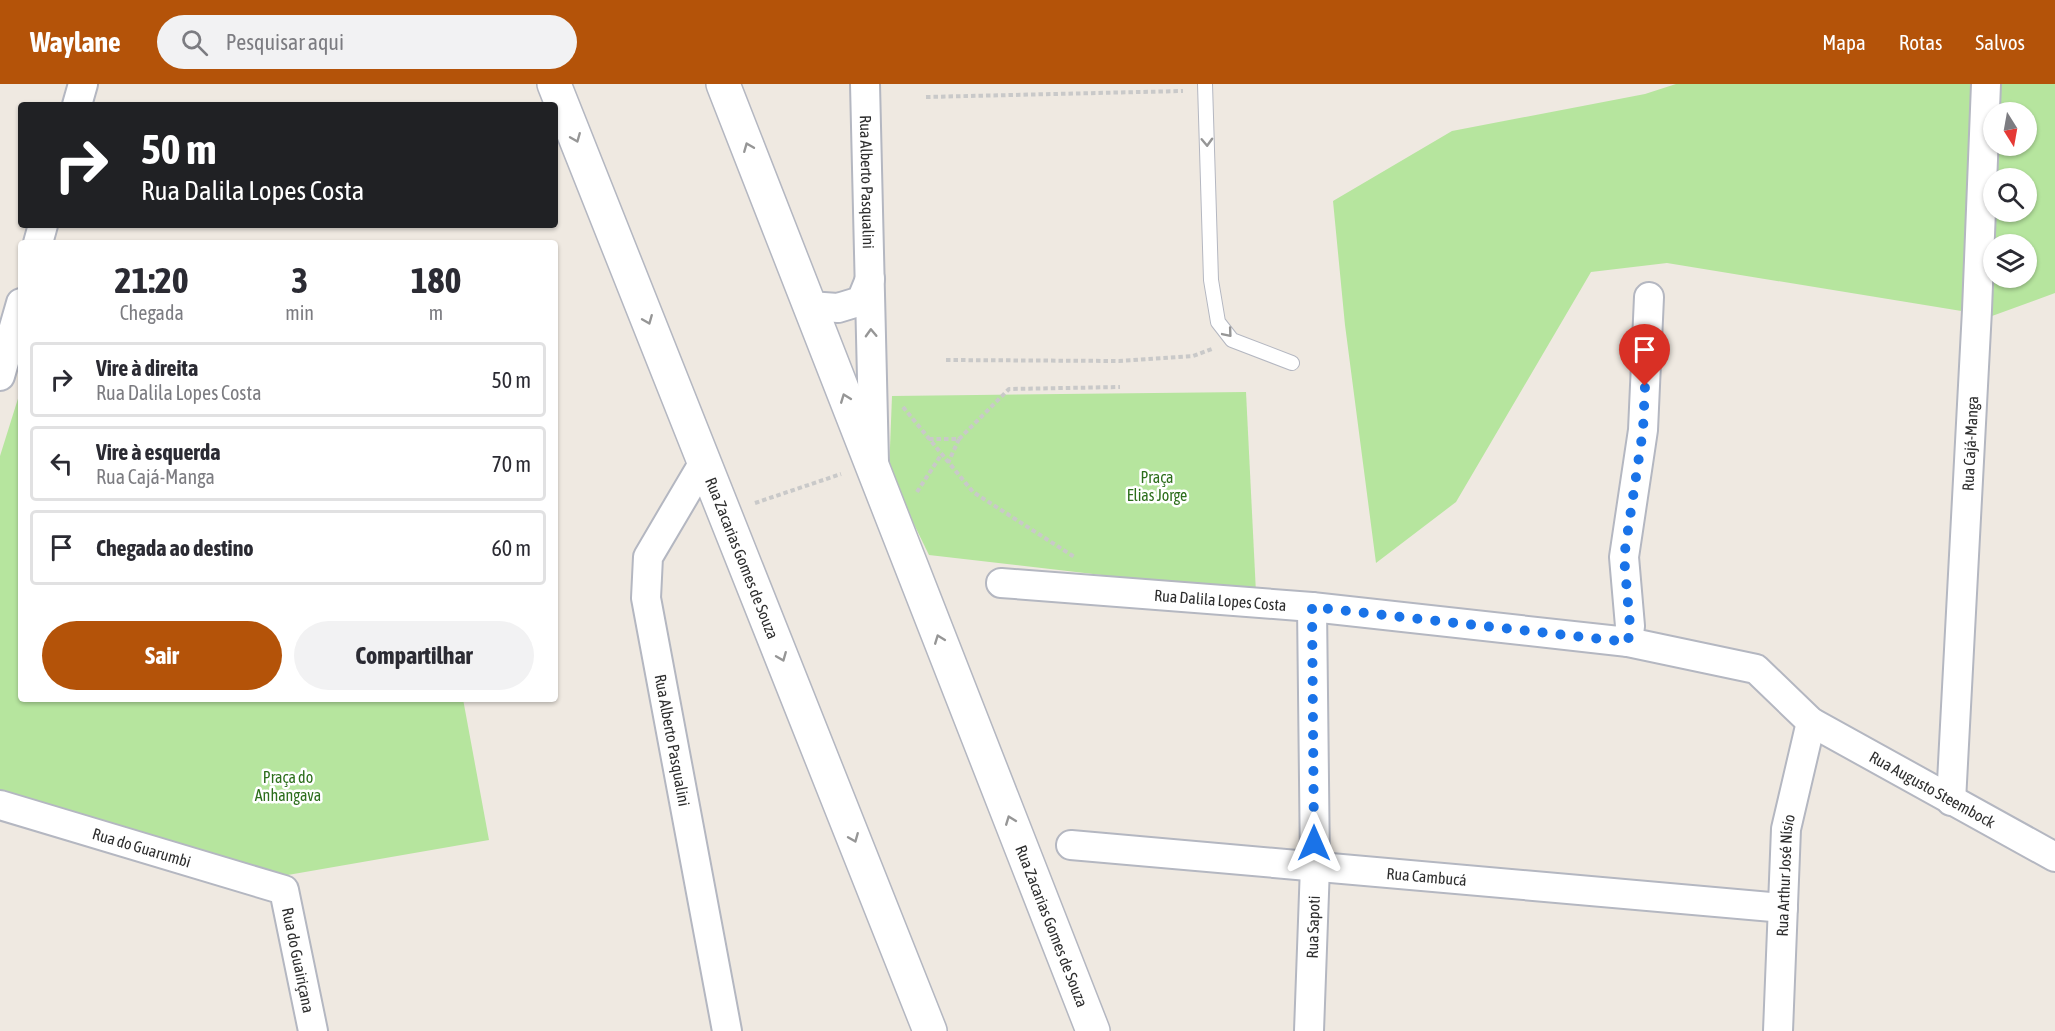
<!DOCTYPE html>
<html lang="pt">
<head>
<meta charset="utf-8">
<style>
  :root { --surface:#fff; --page:#f2f2f3; --text:#2b2b33; --muted:#7c7c81; --line:#e1e1e2; --accent:#b45309 }
  body { margin:0; font-family:"Asap Condensed",sans-serif; background:var(--page); color:var(--text); height:100vh; display:flex; flex-direction:column; font-size:22px; white-space:nowrap }
  * { box-sizing:border-box; margin:0 }
  p { font-size:20px; color:var(--muted) }
  .icon { flex:none; width:33px; height:33px; fill:none; stroke:currentColor; stroke-width:2; stroke-linecap:round; stroke-linejoin:round }
  .map { position:relative; flex:1; overflow:hidden }
  .panel { position:absolute; left:18px; top:156px; width:540px; height:462px; display:flex; flex-direction:column; background:var(--surface); border-radius:6px; box-shadow:0 2px 4px #0004 }
  .panel>* { flex:none }
  .top-card { position:absolute; left:18px; top:18px; width:540px; height:126px; border-radius:6px; box-shadow:0 2px 4px #0004; background:#202124; color:#fff; overflow:hidden }
  .needle { width:39px; rotate:169deg }
  .fabs { position:absolute; left:1983px; top:18px; display:grid; gap:12px }
  .fabs a { display:grid; place-items:center; width:54px; height:54px; border-radius:50%; background:var(--surface); box-shadow:0 2px 4px #0004; font-size:30px }
  .pin { position:absolute; display:grid; place-items:center; width:51px; height:51px; color:#fff; margin:-62px -26px; border-radius:50% 50% 50% 0; rotate:-45deg; box-shadow:0 0 6px #0007 }
  .pin .icon { rotate:45deg }
  .me { position:absolute; width:66px; margin:-33px; rotate:0deg; stroke-linejoin:round; filter:drop-shadow(0 0 4px #0008) }
  .turn { display:flex; align-items:center; gap:21px; height:126px; padding:0 24px; font-size:27px }
  .turn .icon { width:78px; height:78px; stroke-width:2.5 }
  .turn b { display:block; font-size:42px; line-height:51px }
  .eta { display:flex; justify-content:space-evenly; align-items:center; height:102px; text-align:center }
  .eta b { font-size:36px; font-weight:700; line-height:42px }
  .button { display:flex; gap:12px; margin-top:auto; padding:12px 24px }
  .button a { flex:1; height:69px; border-radius:36px; background:var(--accent); color:#fff; font-size:24px; font-weight:700; line-height:69px; text-align:center }
  .button a+a { background:var(--page); color:var(--text) }
  ul { padding:0; list-style:none }
  li { display:flex; align-items:center; gap:18px; height:75px; margin:0 12px 9px; padding:0 12px; border:3px solid var(--line); border-radius:6px }
  li div { flex:1 }
  li b { display:block; font-size:22px }
  li em { font-style:normal }
  header { display:flex; align-items:center; gap:36px; box-sizing:border-box; height:84px; padding:0 30px; background:var(--accent); color:#fff }
  header strong { font-size:28px }
  nav { display:flex; gap:33px; margin-inline-start:auto; font-size:21px }
  .search { width:420px; height:54px; background:var(--page); display:flex; align-items:center; gap:15px; box-sizing:border-box; padding:0 21px; border-radius:33px; color:var(--muted); font-size:22px }
  .map>svg:first-child { display:block }
  .green { fill:#b6e59e; fill-rule:evenodd }
  .lines { fill:none; stroke-linecap:round; stroke-linejoin:round }
  .lane-casing { stroke:#b4b7c1; stroke-width:16 }
  .street-casing { stroke:#b4b7c1; stroke-width:32 }
  .secondary-casing { stroke:#b4b7c1; stroke-width:36 }
  .path { stroke:#c9c9c9; stroke-width:4; stroke-dasharray:4.5 3; stroke-linecap:butt }
  .lane { stroke:#fff; stroke-width:14 }
  .street { stroke:#fff; stroke-width:28 }
  .secondary { stroke:#fff; stroke-width:33 }
  .oneway { stroke:#969696 }
  .route { stroke:#1a73e8; stroke-width:10; stroke-dasharray:0 18 }
  .labels { text-anchor:middle; dominant-baseline:central; stroke-width:5; stroke-linejoin:round; paint-order:stroke }
  .street-label { font-size:16px; fill:#2e2e2e; stroke:#fff }
  .park-label { font-size:16px; fill:#2c6e1b; stroke:#fff }
</style>
</head>
<body>
<header>
<strong>Waylane</strong>
<div class="search"><svg class="icon" aria-label="search" viewBox="0 0 24 24"><circle cx="10" cy="10" r="6"/><path d="M15 15l6 6"/></svg>Pesquisar aqui</div>
<nav><a>Mapa</a><a>Rotas</a><a>Salvos</a></nav>
</header>
<div class="map">
<svg width="2055" height="947" viewBox="0 0 2055 947">
  <rect width="100%" height="100%" fill="#efe9e1"/>
  <g class="green">
    <path d="M1676 0H2055V209L1992 232 1667 179 1591 188 1456 418 1376 479 1345 241 1333 117 1452 47 1645 10ZM1994 28H2026V62H1994ZM1994 94H2026V128H1994ZM1994 160H2026V194H1994Z"/>
    <polygon points="21,305 21,615 463,615 489,756 282,792 0,709 0,372"/>
    <polygon points="1246,308 1256,509 929,471 889,389 892,312"/>
  </g>
  <g class="lines">
    <defs>
      <polyline id="lane" points="1205,0 1211,196 1218,238 1232,256 1292,279"/>
      <g id="street">
        <path id="s1" d="M865 0 874 379"/>
        <polyline points="77,21 83,0"/>
        <polyline points="38,159 43,141"/>
        <polyline points="809,222 838,224 861,217 870,195"/>
        <polyline points="0,292 21,219"/>
        <path id="s2" d="M704 378 648 473 646 514 727 947"/>
        <path id="s3" d="M1001 499 1312 523 1628 558 1756 585 1811 638 2055 773"/>
        <polyline points="1628,558 1630,542 1624,473 1643,346 1649,213"/>
        <path id="s4" d="M1951 717 1977 226 1986 0"/>
        <path id="s5" d="M0 721 284 806 313 947"/>
        <path id="s6" d="M1071 761 1783 824"/>
        <path id="s7" d="M1309 947 1315 782 1312 523"/>
        <path id="s8" d="M1778 947 1786 745 1811 638"/>
      </g>
      <g id="secondary">
        <path id="s9" d="M554 0 930 947"/>
        <path id="s10" d="M723 0 1093 947"/>
      </g>
    </defs>
    <use href="#lane" class="lane-casing"/>
    <use href="#street" class="street-casing"/>
    <use href="#secondary" class="secondary-casing"/>
    <g class="path">
      <polyline points="926,13 1183,7"/>
      <polyline points="946,276 1119,277 1193,272 1212,265"/>
      <polyline points="903,323 973,408 1076,474"/>
      <polyline points="929,355 959,355 948,379"/>
      <polyline points="959,355 1009,305 1120,303"/>
      <polyline points="917,408 941,371"/>
      <polyline points="755,419 841,390"/>
    </g>
    <use href="#lane" class="lane"/>
    <use href="#street" class="street"/>
    <use href="#secondary" class="secondary"/>
  </g>
  <defs><path id="oneway-chevron" d="M-2-3.5L2.5 0L-2 3.5" fill="none" stroke-width="1.6" stroke-linecap="round" stroke-linejoin="round" transform="scale(1.5)"/></defs>
  <g class="oneway">
    <use href="#oneway-chevron" transform="translate(576 54) rotate(68)"/>
    <use href="#oneway-chevron" transform="translate(1207 58) rotate(88)"/>
    <use href="#oneway-chevron" transform="translate(748 63) rotate(-112)"/>
    <use href="#oneway-chevron" transform="translate(648 236) rotate(68)"/>
    <use href="#oneway-chevron" transform="translate(871 249) rotate(-92)"/>
    <use href="#oneway-chevron" transform="translate(1228 249) rotate(50)"/>
    <use href="#oneway-chevron" transform="translate(845 314) rotate(-111)"/>
    <use href="#oneway-chevron" transform="translate(939 555) rotate(-111)"/>
    <use href="#oneway-chevron" transform="translate(782 573) rotate(68)"/>
    <use href="#oneway-chevron" transform="translate(1010 736) rotate(-111)"/>
    <use href="#oneway-chevron" transform="translate(854 754) rotate(68)"/>
  </g>
  <g class="lines">
    <polyline class="route" points="1314,759 1312,523 1628,558 1630,542 1624,473 1643,346 1645,302"/>
  </g>
  <g class="labels">
    <g class="street-label">
      <text stroke="none"><textPath href="#s1" startOffset="98">Rua Alberto Pasqualini</textPath></text>
      <text stroke="none"><textPath href="#s4" startOffset="358">Rua Cajá-Manga</textPath></text>
      <text stroke="none"><textPath href="#s9" startOffset="510">Rua Zacarias Gomes de Souza</textPath></text>
      <text stroke="none"><textPath href="#s3" startOffset="220">Rua Dalila Lopes Costa</textPath></text>
      <text stroke="none"><textPath href="#s2" startOffset="296">Rua Alberto Pasqualini</textPath></text>
      <text stroke="none"><textPath href="#s3" startOffset="976">Rua Augusto Steembock</textPath></text>
      <text stroke="none"><textPath href="#s5" startOffset="148">Rua do Guarumbi</textPath></text>
      <text stroke="none"><textPath href="#s8" startOffset="156">Rua Arthur José Nísio</textPath></text>
      <text stroke="none"><textPath href="#s6" startOffset="357">Rua Cambucá</textPath></text>
      <text stroke="none"><textPath href="#s10" startOffset="904">Rua Zacarias Gomes de Souza</textPath></text>
      <text stroke="none"><textPath href="#s7" startOffset="104">Rua Sapoti</textPath></text>
      <text stroke="none"><textPath href="#s5" startOffset="368">Rua do Guairiçana</textPath></text>
    </g>
    <g class="park-label">
      <text x="1157" y="393">Praça<tspan x="1157" dy="18">Elias Jorge</tspan></text>
      <text x="288" y="693">Praça do<tspan x="288" dy="18">Anhangava</tspan></text>
    </g>
  </g>
</svg>
<div class="fabs">
<a><svg class="needle" viewBox="-14 -14 28 28"><path d="M0-13l5 13h-10z" fill="#e53935"/><path d="M0 13l5-13h-10z" fill="#7c7c81"/></svg></a>
<a><svg class="icon" aria-label="search" viewBox="0 0 24 24"><circle cx="10" cy="10" r="6"/><path d="M15 15l6 6"/></svg></a>
<a><svg class="icon" aria-label="layers" viewBox="0 0 24 24"><path d="M12 4l9 5-9 5-9-5zM3 14l9 5 9-5"/></svg></a>
</div>
<div class="pin" style="left:1645px;top:302px;background:#d93025"><svg class="icon" aria-label="arrive" viewBox="0 0 24 24"><path d="M6 21V4h12l-3 4 3 4H6"/></svg></div>
<svg class="me" style="left:1314px;top:759px" viewBox="-20 -20 40 40"><path d="M0-17L14 15 0 8-14 15z" fill="#1a73e8" stroke="#fff" stroke-width="4"/></svg>
<div class="top-card">
<div class="turn"><svg class="icon" aria-label="right" viewBox="0 0 24 24"><path d="M7 20v-9h11M14 6l5 5-5 5"/></svg><div><b>50 m</b>Rua Dalila Lopes Costa</div></div>
</div>
<section class="panel">
<div class="eta">
<div><b>21:20</b><p>Chegada</p></div>
<div><b>3</b><p>min</p></div>
<div><b>180</b><p>m</p></div>
</div>
<ul>
<li><svg class="icon" aria-label="right" viewBox="0 0 24 24"><path d="M7 20v-9h11M14 6l5 5-5 5"/></svg><div><b>Vire à direita</b><p>Rua Dalila Lopes Costa</p></div><em>50 m</em></li>
<li><svg class="icon" aria-label="left" viewBox="0 0 24 24"><path d="M17 20v-9H6M10 6l-5 5 5 5"/></svg><div><b>Vire à esquerda</b><p>Rua Cajá-Manga</p></div><em>70 m</em></li>
<li><svg class="icon" aria-label="arrive" viewBox="0 0 24 24"><path d="M6 21V4h12l-3 4 3 4H6"/></svg><div><b>Chegada ao destino</b></div><em>60 m</em></li>
</ul>
<div class="button"><a>Sair</a><a>Compartilhar</a></div>
</section>
</div>
</body>
</html>
